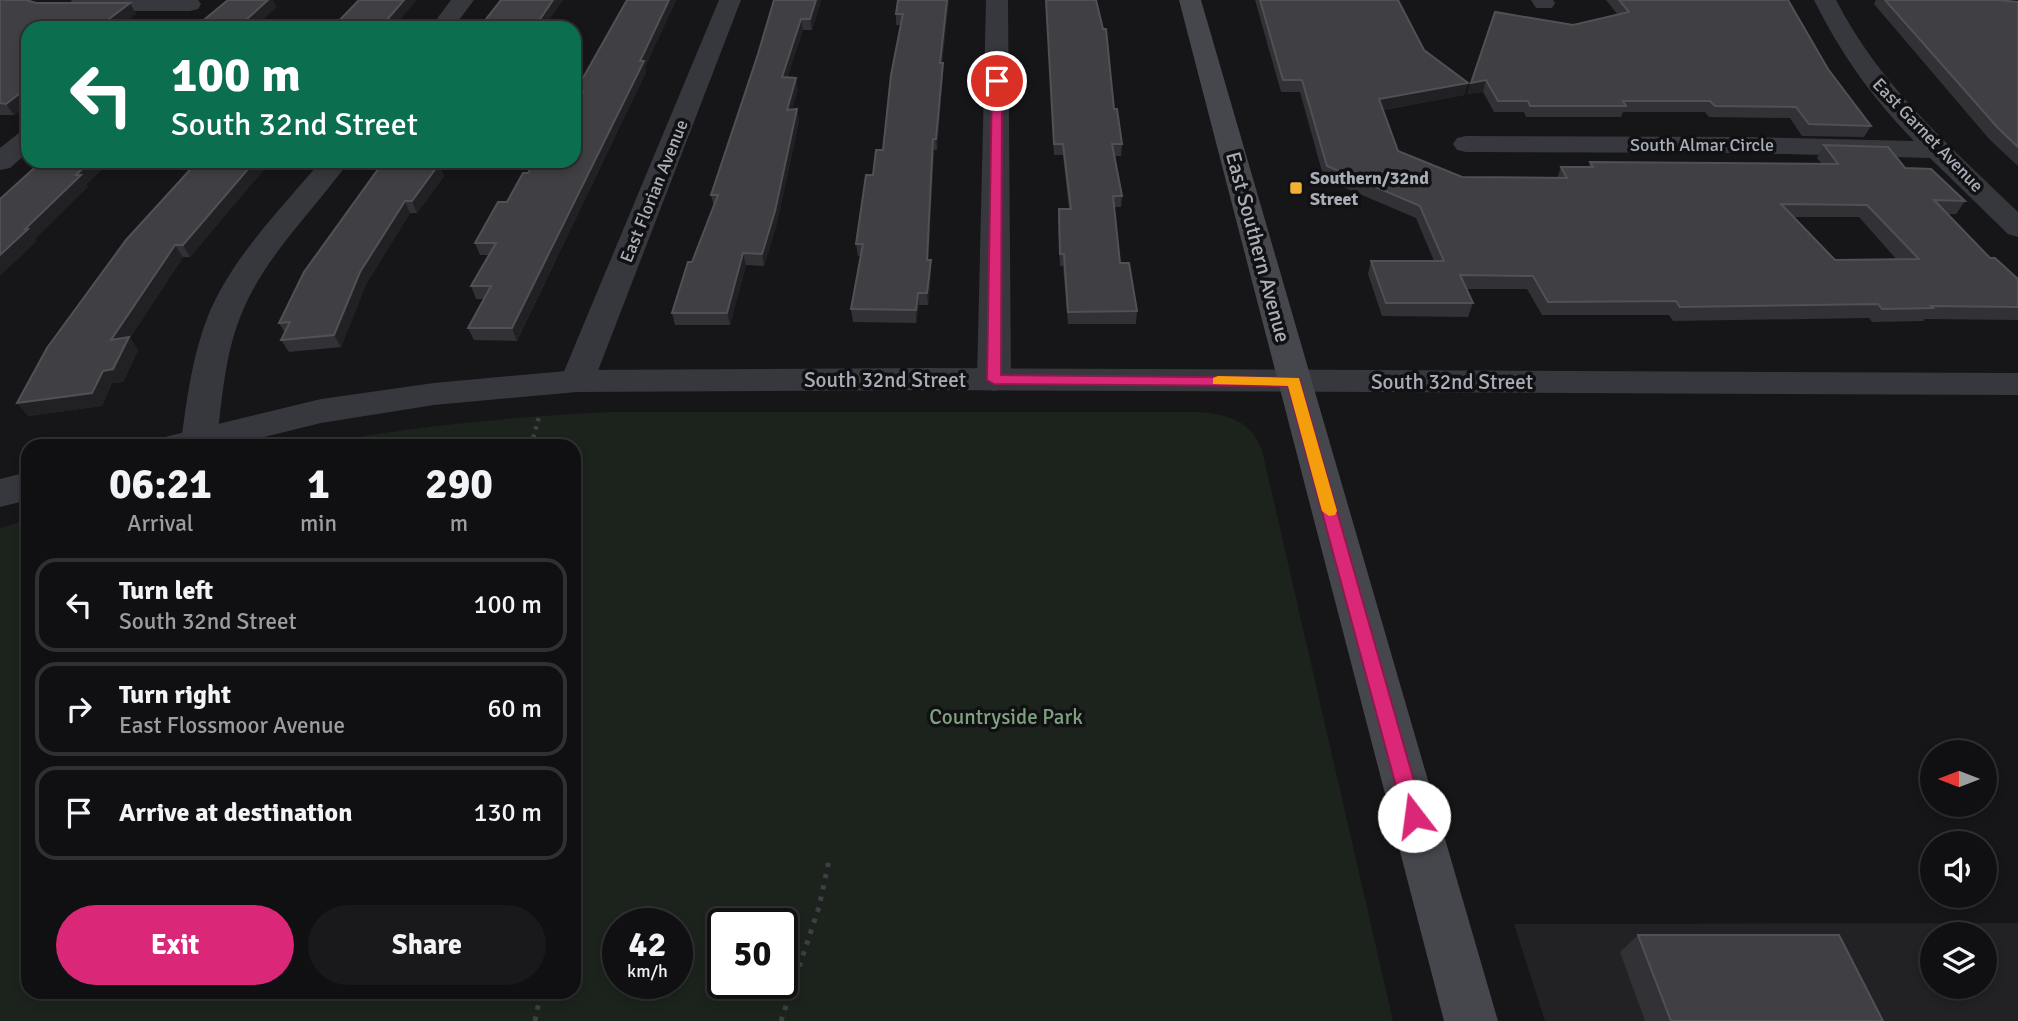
<!DOCTYPE html>
<html lang="en">
<head>
<meta charset="utf-8">
<style>
  :root { --surface:#101012; --page:#19191b; --text:#f1f3f6; --muted:#9c9d9f; --line:#303032; --accent:#db2777 }
  body { margin:0; font-family:Signika,sans-serif; background:var(--page); color:var(--text); height:100vh; display:flex; flex-direction:column; font-size:26px; white-space:nowrap }
  * { box-sizing:border-box; margin:0 }
  p { font-size:23px; color:var(--muted) }
  .icon { flex:none; width:38px; height:38px; fill:none; stroke:currentColor; stroke-width:2; stroke-linecap:round; stroke-linejoin:round }
  .map { position:relative; flex:1; overflow:hidden }
  .drawer { position:absolute; left:21px; top:439px; width:560px; height:560px; display:flex; flex-direction:column; background:var(--surface); border-radius:21px; box-shadow:0 4px 10px #0003,0 0 0 2px var(--line) }
  .drawer>* { flex:none }
  .guide { position:absolute; left:21px; top:21px; width:560px; height:147px; border-radius:21px; box-shadow:0 4px 10px #0003,0 0 0 2px var(--line); background:#0b6e4f; color:#fff; overflow:hidden }
  .needle { width:46px; rotate:270deg }
  .controls { position:absolute; left:1920px; top:740px; display:grid; gap:14px }
  .controls a { display:grid; place-items:center; width:77px; height:77px; border-radius:50%; background:var(--surface); box-shadow:0 4px 10px #0003,0 0 0 2px var(--line); font-size:35px }
  .speed { position:absolute; left:602px; top:908px; display:flex; gap:14px; font-size:35px; font-weight:700; text-align:center }
  .speed>* { display:grid; place-content:center; width:91px; height:91px; border-radius:50%; background:var(--surface); box-shadow:0 4px 10px #0003,0 0 0 2px var(--line); line-height:1 }
  .speed small { font-size:18px; font-weight:400 }
  .speed .limit { border:4px solid #111; border-radius:10px; background:#fff; color:#111 }
  .pin { position:absolute; display:grid; place-items:center; width:60px; height:60px; color:#fff; margin:-30px; border:4px solid #fff; border-radius:50%; box-shadow:0 2px 7px #0007 }
  .me { position:absolute; width:77px; margin:-38px; rotate:345deg; stroke-linejoin:round; filter:drop-shadow(0 0 5px #0008) }
  .turn { display:flex; align-items:center; gap:24px; height:147px; padding:0 35px; font-size:32px }
  .turn .icon { width:91px; height:91px; stroke-width:2.5 }
  .turn b { display:block; font-size:49px; line-height:60px }
  .eta { display:flex; justify-content:space-evenly; align-items:center; height:119px; text-align:center }
  .eta b { font-size:42px; font-weight:800; line-height:49px }
  .action { display:flex; gap:14px; margin-top:auto; padding:14px 35px }
  .action a { flex:1; height:80px; border-radius:42px; background:var(--accent); color:#fff; font-size:28px; font-weight:800; line-height:80px; text-align:center }
  .action a+a { background:var(--page); color:var(--text) }
  ul { padding:0; list-style:none }
  li { display:flex; align-items:center; gap:21px; height:94px; margin:0 14px 10px; padding:0 21px; border:4px solid var(--line); border-radius:21px }
  li div { flex:1 }
  li b { display:block; font-size:26px }
  li em { font-style:normal }
  .map>svg:first-child { display:block }
  .built { fill:#222225; fill-rule:evenodd }
  .green { fill:#1c231d; fill-rule:evenodd }
  .lines { fill:none; stroke-linecap:round; stroke-linejoin:round }
  .path-far1 { stroke:#3d3f44; stroke-width:4.5; stroke-dasharray:3.5 5; stroke-linecap:butt }
  .path { stroke:#3d3f44; stroke-width:5; stroke-dasharray:4.5 7; stroke-linecap:butt }
  .minor { fill:#37383d; fill-rule:evenodd }
  .tertiary { fill:#37383d; fill-rule:evenodd }
  .secondary { fill:#45474d; fill-rule:evenodd }
  .wall { fill:#323236; fill-rule:evenodd }
  .shaded-wall { fill:#212124 }
  .building { fill:#3f3f44; stroke:#4f5156; stroke-width:2; fill-rule:evenodd }
  .route { fill:#db2777; stroke:#8e194d; stroke-width:2 }
  .slow { fill:#f59e0b }
  .poi-dot { fill:#f2b134; stroke:#111113; stroke-width:2.5 }
  .labels { text-anchor:middle; dominant-baseline:central; stroke-width:7; stroke-linejoin:round; paint-order:stroke }
  .far-street-label { font-size:18px; fill:#a8adb8; stroke:#111113 }
  .far-poi-label { font-size:18px; font-weight:bold; fill:#a8adb8; stroke:#111113; text-anchor:start }
  .street-label { font-size:21px; fill:#a8adb8; stroke:#111113 }
  .park-label { font-size:21px; fill:#7fa381; stroke:#111113 }
</style>
</head>
<body>
<div class="map">
<svg width="2018" height="1021" viewBox="0 0 2018 1021">
  <rect width="100%" height="100%" fill="#161618"/>
  <path class="built" d="M2018 923V1021H1545L1514 924ZM1932 934H1984V987H1932Z"/>
  <path class="green" d="M609 412H1199C1229 415 1250 420 1262 450L1393 1021H0V528L28 520V992H574V446H302C404 428 505 417 609 412ZM618 924H677V984H618ZM723 924H782V984H723Z"/>
  <g class="lines">
    <polyline class="path-far1" points="531,446 540,413"/>
    <g class="path">
      <polyline points="535,1021 541,992"/>
      <polyline points="781,1021 819,907 830,856"/>
    </g>
    <g class="minor">
      <polygon points="72,0 198,0 201,4 198,9 190,11 80,11 72,9 69,4"/>
      <polygon points="451,0 474,0 453,28 430,28"/>
      <polygon points="719,0 741,0 594,381 589,389 577,392 565,389 560,381"/>
      <polygon points="986,0 1008,0 1011,380 1006,388 994,391 982,388 977,380"/>
      <polygon points="1531,0 1553,0 1555,3 1552,8 1536,8"/>
      <path d="M1814 0H1836C1880 86 1950 146 2018 212V237L2008 234 1930 158 1748 153 1466 152 1457 150 1453 144 1457 138 1466 136 1748 137 1914 141C1873 99 1840 53 1814 0Z"/>
      <polygon points="28,131 28,152 10,168 0,170 0,148 19,133"/>
      <path d="M321 161H349C313 212 265 255 241 315 225 354 222 399 217 441L214 446H184L181 441C187 399 192 356 208 316 232 257 281 209 321 161Z"/>
    </g>
    <g class="tertiary">
      <polygon points="931,368 2018,373 2018,395 931,390 577,392 434,405 321,423 227,446 160,446 165,437 321,399 434,383 577,370"/>
      <polygon points="28,472 28,500 0,507 0,479"/>
    </g>
    <polygon class="secondary" points="1179,0 1201,0 1498,1021 1444,1021"/>
  </g>
  <g class="wall">
    <polygon points="0,0 32,0 31,1 36,3 130,3 136,14 28,28 28,104 14,115 0,115"/>
    <polygon points="627,0 676,0 645,67 646,72 517,341 474,340 468,328 485,299 476,299 471,286 489,255 480,255 475,243 528,173 574,161 578,100 575,92"/>
    <polygon points="774,0 821,0 812,30 803,30 787,78 798,89 792,109 797,109 799,121 777,223 764,266 746,265 730,325 675,325 672,313 714,207 711,195 758,54"/>
    <polygon points="898,0 949,0 942,63 943,63 943,74 937,150 934,150 928,260 931,260 931,272 928,305 919,305 916,323 853,322 851,309 861,256 858,256 856,244 873,175 883,150 901,25 896,25 896,14"/>
    <polygon points="1046,0 1096,0 1114,109 1122,144 1121,156 1115,156 1122,196 1121,207 1114,207 1120,263 1137,311 1136,324 1068,324 1063,266 1060,266 1058,220 1059,209 1069,209 1063,155 1054,155"/>
    <path d="M1255 0H1398L1424 50 1468 83 1464 95 1383 110 1398 151 1462 177 1557 178 1561 167H1589L1590 162 1822 164 1817 158 1824 145 1905 168 1965 201 1956 214H1947L1990 258 2018 279V320L1925 319 1923 321 1872 322 1869 318 1673 321 1669 315H1542L1527 289H1466L1473 303 1468 317 1382 316 1368 274 1371 261H1434L1416 218 1324 179 1300 92H1281ZM1794 217H1859L1897 260H1835Z"/>
    <polygon points="1606,0 1788,0 1828,69 1871,126 1864,137 1802,136 1790,118 1709,117 1705,112 1623,112 1621,117 1526,117 1524,112 1494,112 1483,92 1467,94 1495,12 1573,25 1618,15"/>
    <polygon points="1876,0 2018,2 2018,166 1990,140 1874,4"/>
    <polygon points="198,161 271,161 190,257 183,257 130,338 138,350 123,382 112,383 102,406 28,416"/>
    <polygon points="384,161 447,161 441,170 444,176 417,213 410,213 366,284 341,347 289,352 281,340 285,333 279,323"/>
    <polygon points="1638,935 1883,1021 1645,1021 1620,952"/>
  </g>
  <g class="shaded-wall">
    <polygon points="268,0 273,0 277,7 254,28 237,28"/>
    <polygon points="404,0 417,0 393,28 380,28"/>
    <polygon points="553,0 563,0 544,28 534,28"/>
    <polygon points="669,0 676,0 645,67 646,72 517,341 512,328"/>
    <polygon points="816,0 821,0 812,30 810,19"/>
    <polygon points="947,0 949,0 940,74 940,63"/>
    <polygon points="130,3 136,14 118,28 97,28"/>
    <polygon points="801,19 803,30 784,89 782,77"/>
    <polygon points="943,63 943,74 937,150 936,139"/>
    <polygon points="796,78 798,89 789,121 787,110"/>
    <polygon points="1486,80 1483,92 1467,94 1471,83"/>
    <polygon points="1468,83 1464,95 1376,111 1379,99"/>
    <polygon points="28,87 28,104 14,115 6,104"/>
    <polygon points="797,109 799,121 777,223 764,266 762,254"/>
    <polygon points="933,139 934,150 928,272 927,260"/>
    <polygon points="91,161 111,161 87,184 88,187 35,239 37,241 0,276 0,255 76,175"/>
    <polygon points="255,161 271,161 190,257 183,245"/>
    <polygon points="435,161 447,161 441,170 444,176 417,213 412,201"/>
    <polygon points="405,201 410,213 366,284 341,347 334,335 360,272"/>
    <polygon points="175,245 183,257 130,338 138,350 123,382 112,383 102,406 28,416 17,403 103,371 111,340"/>
    <polygon points="743,253 746,265 730,325 727,313"/>
    <polygon points="931,260 931,272 928,305 927,293"/>
    <polygon points="918,293 919,305 916,323 916,310"/>
  </g>
  <g class="building">
    <polygon points="0,0 26,0 36,3 130,3 97,28 28,28 28,87 6,104 0,103"/>
    <polygon points="228,0 268,0 237,28 194,28"/>
    <polygon points="359,0 404,0 380,28 332,28"/>
    <polygon points="501,0 553,0 534,28 479,28"/>
    <polygon points="627,0 669,0 640,61 644,61 512,328 468,328 491,286 471,286 496,243 475,243 498,202 507,202 523,173 528,173 535,161 574,161 574,106 583,92 575,92"/>
    <polygon points="774,0 816,0 810,19 801,19 782,77 796,78 787,110 797,109 775,211 762,254 743,253 727,313 672,313 688,262 692,262 718,195 711,195 758,54"/>
    <polygon points="898,0 947,0 940,63 943,63 936,139 933,139 927,260 931,260 927,293 918,293 916,310 851,309 863,244 856,244 866,175 873,175 876,150 883,150 891,75 903,14 896,14"/>
    <polygon points="1046,0 1096,0 1103,29 1106,29 1114,109 1117,109 1122,144 1112,144 1122,196 1113,196 1120,263 1129,263 1137,311 1068,312 1064,254 1060,254 1059,209 1071,209 1063,144 1054,144"/>
    <path d="M1260 0H1398L1424 50 1468 83 1379 99 1398 151 1462 177 1567 178 1561 167H1593L1590 162 1838 164 1824 145 1888 147 1905 168 1931 169 1965 201 1934 200 1990 258H1995L2018 279V307L1931 306 1933 308 1882 309 1878 304 1680 307 1676 301 1548 302 1533 276 1460 275 1473 303H1386L1371 261H1444L1420 206 1327 166 1302 80H1283ZM1781 204 1867 205 1919 259 1835 260Z"/>
    <polygon points="1619,0 1788,0 1828,69 1871,126 1809,124 1796,107 1715,106 1710,101 1623,101 1626,106 1530,106 1528,101 1498,101 1486,80 1471,83 1495,12 1573,25 1629,12"/>
    <polygon points="1885,0 1998,0 2018,2 2018,147 1998,128"/>
    <polygon points="42,161 91,161 76,175 81,175 25,229 28,229 0,255 0,199"/>
    <polygon points="198,161 255,161 183,245 175,245 111,340 129,337 113,369 103,371 92,393 17,403 47,348 126,240"/>
    <polygon points="384,161 435,161 433,164 439,164 412,201 405,201 360,272 334,335 281,340 290,322 279,323 304,272"/>
    <polygon points="1638,935 1839,935 1883,1021 1671,1021"/>
  </g>
  <polygon class="route" points="997,78 1002,81 1001,375 1299,378 1424,816 1421,822 1414,825 1407,822 1404,816 1288,386 994,384 987,380 992,81"/>
  <polygon class="slow" points="1218,376 1299,378 1337,511 1335,515 1329,516 1322,511 1288,386 1213,384 1213,378"/>
  <rect class="poi-dot" x="1289" y="181" width="14" height="14" rx="3.5"/>
  <g class="labels">
    <g class="far-street-label">
      <text transform="translate(1928 135) rotate(46)">East Garnet Avenue</text>
      <text x="1702" y="145">South Almar Circle</text>
      <text transform="translate(654 191) rotate(-68)">East Florian Avenue</text>
    </g>
    <g class="far-poi-label">
      <text x="1310" y="178">Southern/32nd<tspan x="1310" dy="21">Street</tspan></text>
    </g>
    <g class="street-label">
      <text transform="translate(1258 247) rotate(75)">East Southern Avenue</text>
      <text x="885" y="380">South 32nd Street</text>
      <text x="1452" y="382">South 32nd Street</text>
    </g>
    <g class="park-label">
      <text x="1006" y="717">Countryside Park</text>
    </g>
  </g>
</svg>
<div class="controls">
<a><svg class="needle" viewBox="-14 -14 28 28"><path d="M0-13l5 13h-10z" fill="#e53935"/><path d="M0 13l5-13h-10z" fill="#9c9d9f"/></svg></a>
<a><svg class="icon" aria-label="sound" viewBox="0 0 24 24"><path d="M4 9h4l5-4v14l-5-4H4zM17 9q2 3 0 6"/></svg></a>
<a><svg class="icon" aria-label="layers" viewBox="0 0 24 24"><path d="M12 4l9 5-9 5-9-5zM3 14l9 5 9-5"/></svg></a>
</div>
<div class="speed"><div>42<small>km/h</small></div><div class="limit">50</div></div>
<div class="pin" style="left:997px;top:81px;background:#d93025"><svg class="icon" aria-label="arrive" viewBox="0 0 24 24"><path d="M6 21V4h12l-3 4 3 4H6"/></svg></div>
<svg class="me" style="left:1414px;top:816px" viewBox="-20 -20 40 40"><circle r="19" fill="#fff"/><path d="M0-13L10 11 0 6-10 11z" fill="#db2777"/></svg>
<div class="guide">
<div class="turn"><svg class="icon" aria-label="left" viewBox="0 0 24 24"><path d="M17 20v-9H6M10 6l-5 5 5 5"/></svg><div><b>100 m</b>South 32nd Street</div></div>
</div>
<section class="drawer">
<div class="eta">
<div><b>06:21</b><p>Arrival</p></div>
<div><b>1</b><p>min</p></div>
<div><b>290</b><p>m</p></div>
</div>
<ul>
<li><svg class="icon" aria-label="left" viewBox="0 0 24 24"><path d="M17 20v-9H6M10 6l-5 5 5 5"/></svg><div><b>Turn left</b><p>South 32nd Street</p></div><em>100 m</em></li>
<li><svg class="icon" aria-label="right" viewBox="0 0 24 24"><path d="M7 20v-9h11M14 6l5 5-5 5"/></svg><div><b>Turn right</b><p>East Flossmoor Avenue</p></div><em>60 m</em></li>
<li><svg class="icon" aria-label="arrive" viewBox="0 0 24 24"><path d="M6 21V4h12l-3 4 3 4H6"/></svg><div><b>Arrive at destination</b></div><em>130 m</em></li>
</ul>
<div class="action"><a>Exit</a><a>Share</a></div>
</section>
</div>
</body>
</html>
